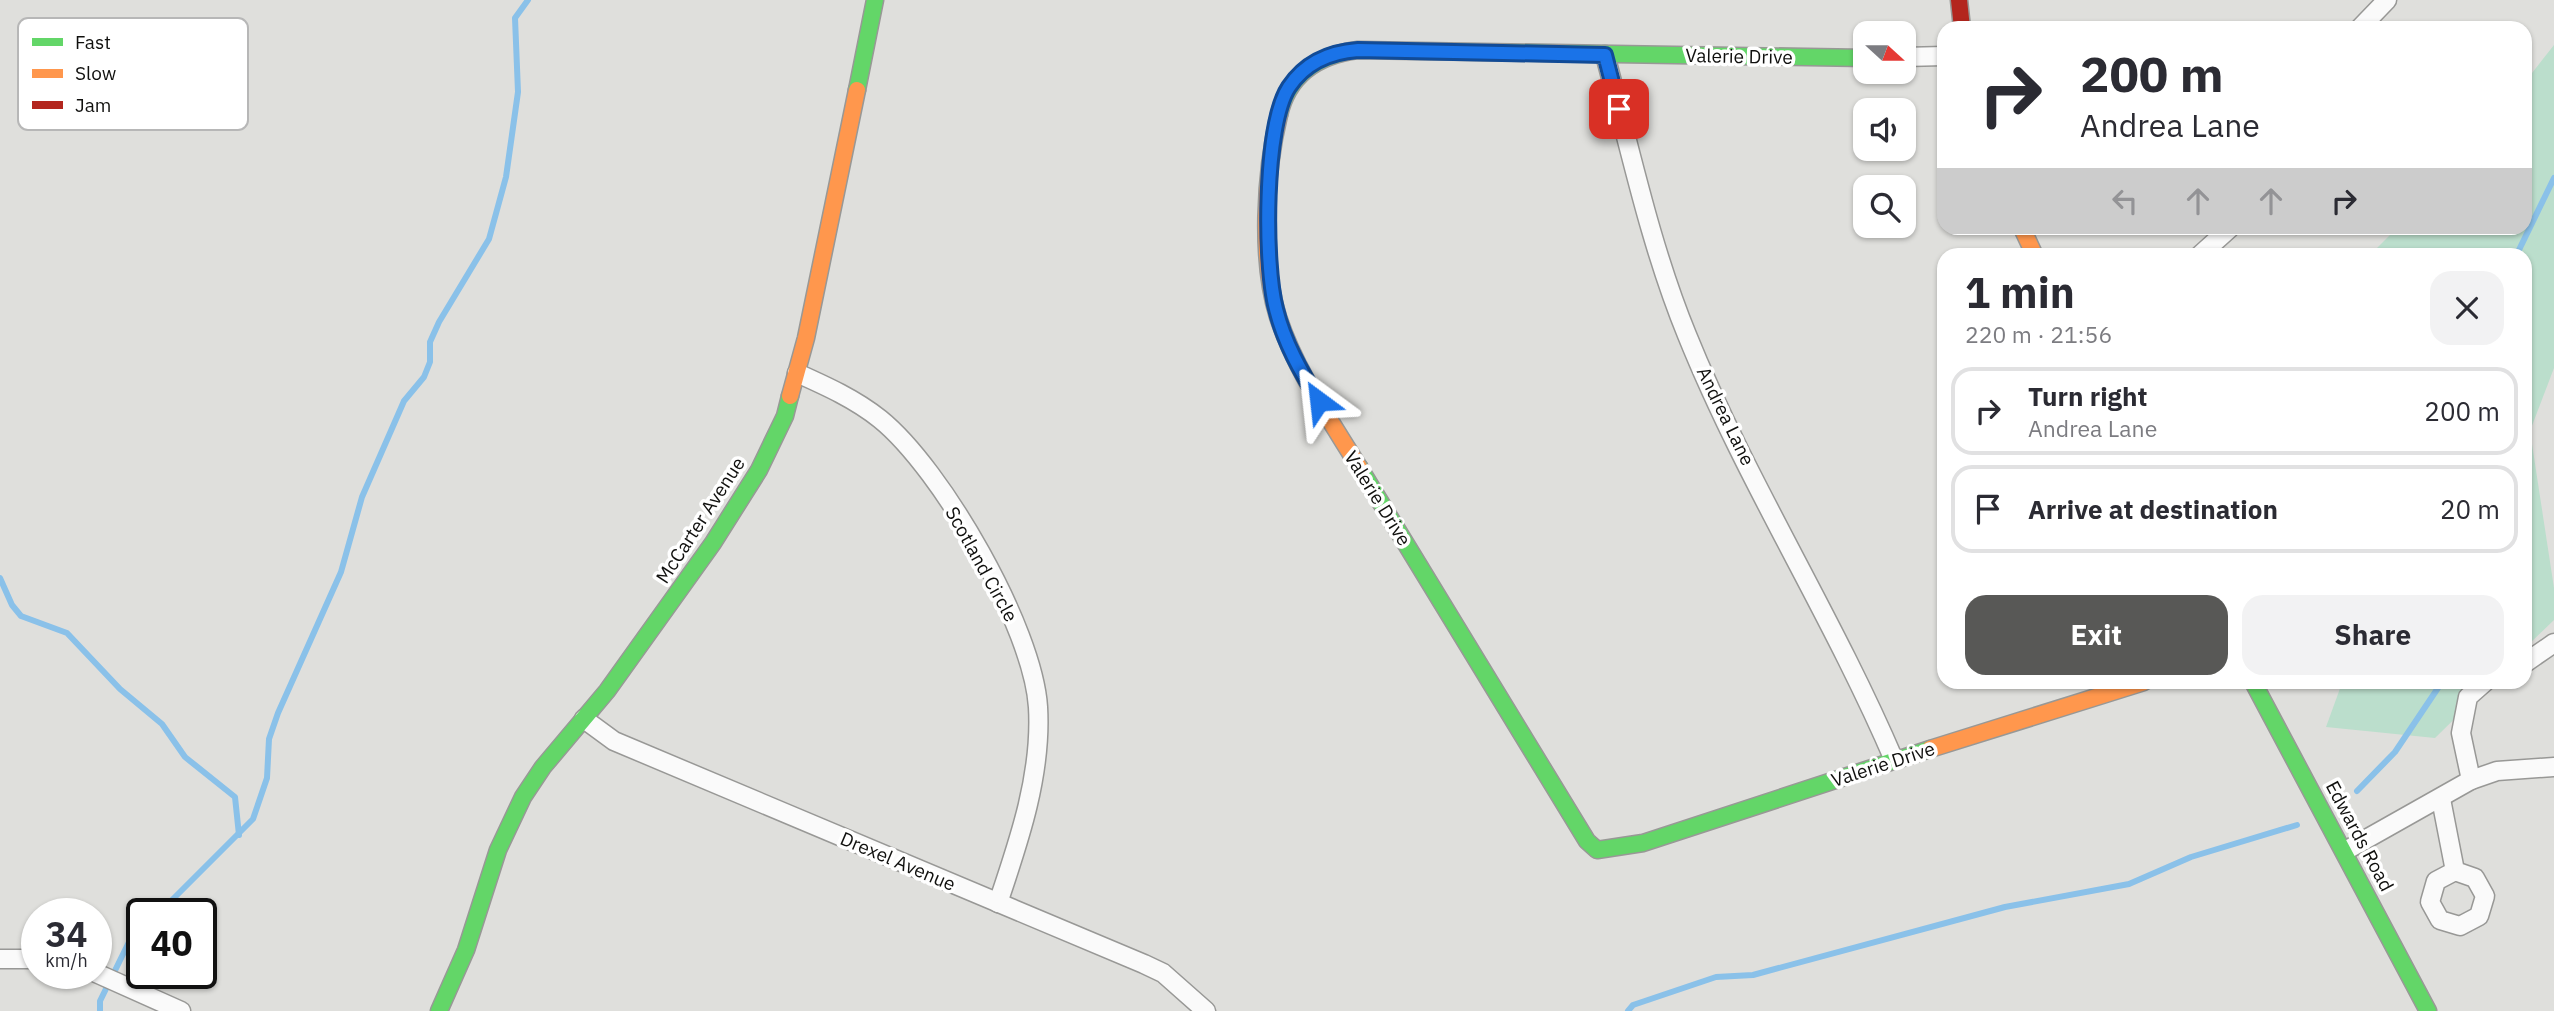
<!DOCTYPE html>
<html lang="en">
<head>
<meta charset="utf-8">
<style>
  :root { --surface:#fff; --page:#f2f2f3; --text:#2b2b33; --muted:#7c7c81; --line:#e1e1e2; --accent:#585856 }
  body { margin:0; font-family:"IBM Plex Sans",sans-serif; background:var(--page); color:var(--text); height:100vh; display:flex; flex-direction:column; font-size:26px; white-space:nowrap }
  * { box-sizing:border-box; margin:0 }
  p { font-size:23px; color:var(--muted) }
  .icon { flex:none; width:38px; height:38px; fill:none; stroke:currentColor; stroke-width:2; stroke-linecap:round; stroke-linejoin:round }
  .map { position:relative; flex:1; overflow:hidden }
  .drawer { position:absolute; left:1937px; top:248px; width:595px; height:441px; display:flex; flex-direction:column; background:var(--surface); border-radius:21px; box-shadow:0 2px 5px #0004 }
  .drawer>* { flex:none }
  .guide { position:absolute; left:1937px; top:21px; width:595px; height:214px; border-radius:21px; box-shadow:0 2px 5px #0004; background:#fff; color:var(--text); overflow:hidden }
  .needle { width:46px; rotate:111deg }
  .tools { position:absolute; left:1853px; top:21px; display:grid; gap:14px }
  .tools a { display:grid; place-items:center; width:63px; height:63px; border-radius:14px; background:var(--surface); box-shadow:0 2px 5px #0004; font-size:35px }
  .speed { position:absolute; left:21px; top:898px; display:flex; gap:14px; font-size:35px; font-weight:700; text-align:center }
  .speed>* { display:grid; place-content:center; width:91px; height:91px; border-radius:50%; background:var(--surface); box-shadow:0 2px 5px #0004; line-height:1 }
  .speed small { font-size:18px; font-weight:400 }
  .speed .limit { border:4px solid #111; border-radius:10px; background:#fff; color:#111 }
  .pin { position:absolute; display:grid; place-items:center; width:60px; height:60px; color:#fff; margin:-30px; border-radius:14px; box-shadow:0 4px 10px #0006 }
  .me { position:absolute; width:77px; margin:-38px; rotate:330deg; stroke-linejoin:round; filter:drop-shadow(0 0 5px #0008) }
  .turn { display:flex; align-items:center; gap:24px; height:147px; padding:0 28px; font-size:32px }
  .turn .icon { width:91px; height:91px; stroke-width:2.5 }
  .turn b { display:block; font-size:49px; line-height:60px }
  .lanes { display:flex; align-items:center; height:66px; padding:0 28px; background:#0003; justify-content:center; gap:35px; direction:ltr }
  .lanes .off { opacity:.35 }
  .round { display:grid; place-items:center; flex:none; width:74px; height:74px; border-radius:21px; background:var(--page) }
  .head { display:flex; align-items:center; justify-content:space-between; height:119px; padding:0 28px }
  h1 { font-size:42px; font-weight:700; line-height:52px }
  .action { display:flex; gap:14px; margin-top:auto; padding:14px 28px }
  .action a { flex:1; height:80px; border-radius:21px; background:var(--accent); color:#fff; font-size:28px; font-weight:700; line-height:80px; text-align:center }
  .action a+a { background:var(--page); color:var(--text) }
  ul { padding:0; list-style:none }
  li { display:flex; align-items:center; gap:21px; height:88px; margin:0 14px 10px; padding:0 14px; border:4px solid var(--line); border-radius:21px }
  li div { flex:1 }
  li b { display:block; font-size:26px }
  li em { font-style:normal }
  .map>svg:first-child { display:block }
  .green { fill:#bbdecc }
  .lines { fill:none; stroke-linecap:round; stroke-linejoin:round }
  .stream { stroke:#8ac1e9; stroke-width:6 }
  .street-casing { stroke:#989896; stroke-width:21 }
  .fast-casing { stroke:#989896; stroke-width:19 }
  .slow-casing { stroke:#989896; stroke-width:19 }
  .jam-casing { stroke:#989896; stroke-width:19 }
  .street { stroke:#fafafa; stroke-width:18 }
  .fast { stroke:#63d668; stroke-width:16 }
  .slow { stroke:#ff974d; stroke-width:16 }
  .jam { stroke:#b3261e; stroke-width:16 }
  .route-casing { stroke:#114b97; stroke-width:18 }
  .route { stroke:#1a73e8; stroke-width:12 }
  .labels { text-anchor:middle; dominant-baseline:central; stroke-width:7; stroke-linejoin:round; paint-order:stroke }
  .street-label { font-size:19px; fill:#10100e; stroke:#fff }
  .key { fill:#fff; stroke:#b7b7b7; stroke-width:2 }
  .key-label { font-size:19px; fill:#10100e }
</style>
</head>
<body>
<div class="map">
<svg width="2554" height="1011" viewBox="0 0 2554 1011">
  <rect width="100%" height="100%" fill="#dfdfdc"/>
  <g class="green">
    <polygon points="2554,45 2554,368 2530,431 2554,588 2554,620 2525,648 2525,256 2370,255 2397,228 2525,228 2525,82"/>
    <polygon points="2342,683 2491,683 2435,738 2326,727"/>
  </g>
  <g class="lines">
    <g class="stream">
      <polyline points="2516,256 2554,178"/>
      <polyline points="0,578 12,605 21,616 67,633 120,689 162,724 185,757 235,797 239,835"/>
      <polyline points="2357,791 2395,752 2442,682"/>
      <polyline points="158,914 253,819 267,778 269,739 278,713 341,572 362,497 404,401 424,377 430,362 430,342 439,322 489,239 506,177 518,92 515,18 528,0"/>
      <polyline points="100,1011 100,1001 130,940 142,929"/>
      <polyline points="1628,1011 1633,1005 1716,977 1753,975 2005,907 2129,884 2191,857 2297,825"/>
    </g>
    <defs>
      <g id="street">
        <polyline points="2360,28 2387,0"/>
        <path d="M1605 55C1630 148 1650 245 1687 335 1746 481 1832 615 1894 760"/>
        <polyline points="1904,57 1944,56"/>
        <polyline points="2199,256 2230,228"/>
        <path d="M797 373C826 386 855 399 880 419 942 469 1033 628 1038 707 1042 774 1019 841 998 903"/>
        <polyline points="2525,663 2554,643"/>
        <polyline points="584,719 614,741 1144,964 1163,973 1206,1011"/>
        <polyline points="2471,780 2461,733 2468,697 2485,682"/>
        <polyline points="2441,799 2455,871 2475,878 2485,896 2479,916 2460,926 2440,920 2430,902 2436,881 2455,871"/>
        <polyline points="2345,851 2471,780 2497,771 2554,767"/>
        <polyline points="0,959 37,959"/>
        <polyline points="96,973 181,1011"/>
      </g>
      <g id="fast">
        <polyline points="857,90 875,0"/>
        <path d="M1279 115C1288 75 1318 55 1358 50L1866 58"/>
        <polyline points="1359,467 1587,841 1597,850 1643,843 1930,749"/>
        <polyline points="2253,682 2428,1011"/>
        <polyline points="439,1011 466,950 498,850 523,797 543,767 607,691 713,543 759,470 785,416 790,396"/>
      </g>
      <g id="slow">
        <path d="M1279 115C1265 172 1260 260 1278 317 1296 371 1329 418 1359 467"/>
        <polyline points="2022,228 2035,256"/>
        <polyline points="790,396 806,338 857,90"/>
        <polyline points="1930,749 2144,682"/>
      </g>
      <polyline id="jam" points="1959,0 1962,28"/>
    </defs>
    <use href="#street" class="street-casing"/>
    <use href="#fast" class="fast-casing"/>
    <use href="#slow" class="slow-casing"/>
    <use href="#jam" class="jam-casing"/>
    <use href="#street" class="street"/>
    <use href="#fast" class="fast"/>
    <use href="#slow" class="slow"/>
    <use href="#jam" class="jam"/>
  </g>
  <g class="lines">
    <defs>
      <path id="route" d="M1319 401C1301 372 1284 342 1276 309 1264 264 1264 125 1289 87 1305 63 1330 52 1358 50L1605 55 1619 109"/>
    </defs>
    <use href="#route" class="route-casing"/>
    <use href="#route" class="route"/>
  </g>
  <g class="labels">
    <g class="street-label">
      <text transform="translate(1739 56) rotate(1)">Valerie Drive</text>
      <text transform="translate(1726 416) rotate(64)">Andrea Lane</text>
      <text transform="translate(1378 498) rotate(58)">Valerie Drive</text>
      <text transform="translate(700 520) rotate(-57)">McCarter Avenue</text>
      <text transform="translate(982 564) rotate(61)">Scotland Circle</text>
      <text transform="translate(1883 764) rotate(-18)">Valerie Drive</text>
      <text transform="translate(2360 836) rotate(62)">Edwards Road</text>
      <text transform="translate(898 861) rotate(23)">Drexel Avenue</text>
    </g>
  </g>
  <rect x="18" y="18" width="230" height="112" rx="10" class="key"/>
  <rect x="32" y="38" width="31" height="8" fill="#63d668"/>
  <rect x="32" y="69" width="31" height="9" fill="#ff974d"/>
  <rect x="32" y="101" width="31" height="8" fill="#b3261e"/>
  <g class="key-label">
    <text x="75" y="49">Fast</text>
    <text x="75" y="80">Slow</text>
    <text x="75" y="112">Jam</text>
  </g>
</svg>
<div class="tools">
<a><svg class="needle" viewBox="-14 -14 28 28"><path d="M0-13l5 13h-10z" fill="#e53935"/><path d="M0 13l5-13h-10z" fill="#7c7c81"/></svg></a>
<a><svg class="icon" aria-label="sound" viewBox="0 0 24 24"><path d="M4 9h4l5-4v14l-5-4H4zM17 9q2 3 0 6"/></svg></a>
<a><svg class="icon" aria-label="search" viewBox="0 0 24 24"><circle cx="10" cy="10" r="6"/><path d="M15 15l6 6"/></svg></a>
</div>
<div class="speed"><div>34<small>km/h</small></div><div class="limit">40</div></div>
<div class="pin" style="left:1619px;top:109px;background:#d93025"><svg class="icon" aria-label="arrive" viewBox="0 0 24 24"><path d="M6 21V4h12l-3 4 3 4H6"/></svg></div>
<svg class="me" style="left:1319px;top:401px" viewBox="-20 -20 40 40"><path d="M0-17L14 15 0 8-14 15z" fill="#1a73e8" stroke="#fff" stroke-width="4"/></svg>
<div class="guide">
<div class="turn"><svg class="icon" aria-label="right" viewBox="0 0 24 24"><path d="M7 20v-9h11M14 6l5 5-5 5"/></svg><div><b>200 m</b>Andrea Lane</div></div>
<div class="lanes"><svg class="icon off" aria-label="left" viewBox="0 0 24 24"><path d="M17 20v-9H6M10 6l-5 5 5 5"/></svg><svg class="icon off" aria-label="ahead" viewBox="0 0 24 24"><path d="M12 20V5M6 11l6-6 6 6"/></svg><svg class="icon off" aria-label="ahead" viewBox="0 0 24 24"><path d="M12 20V5M6 11l6-6 6 6"/></svg><svg class="icon" aria-label="right" viewBox="0 0 24 24"><path d="M7 20v-9h11M14 6l5 5-5 5"/></svg></div>
</div>
<section class="drawer">
<div class="head"><div><h1>1 min</h1><p>220 m · 21:56</p></div><a class="round"><svg class="icon" aria-label="close" viewBox="0 0 24 24"><path d="M6 6l12 12M18 6L6 18"/></svg></a></div>
<ul>
<li><svg class="icon" aria-label="right" viewBox="0 0 24 24"><path d="M7 20v-9h11M14 6l5 5-5 5"/></svg><div><b>Turn right</b><p>Andrea Lane</p></div><em>200 m</em></li>
<li><svg class="icon" aria-label="arrive" viewBox="0 0 24 24"><path d="M6 21V4h12l-3 4 3 4H6"/></svg><div><b>Arrive at destination</b></div><em>20 m</em></li>
</ul>
<div class="action"><a>Exit</a><a>Share</a></div>
</section>
</div>
</body>
</html>
